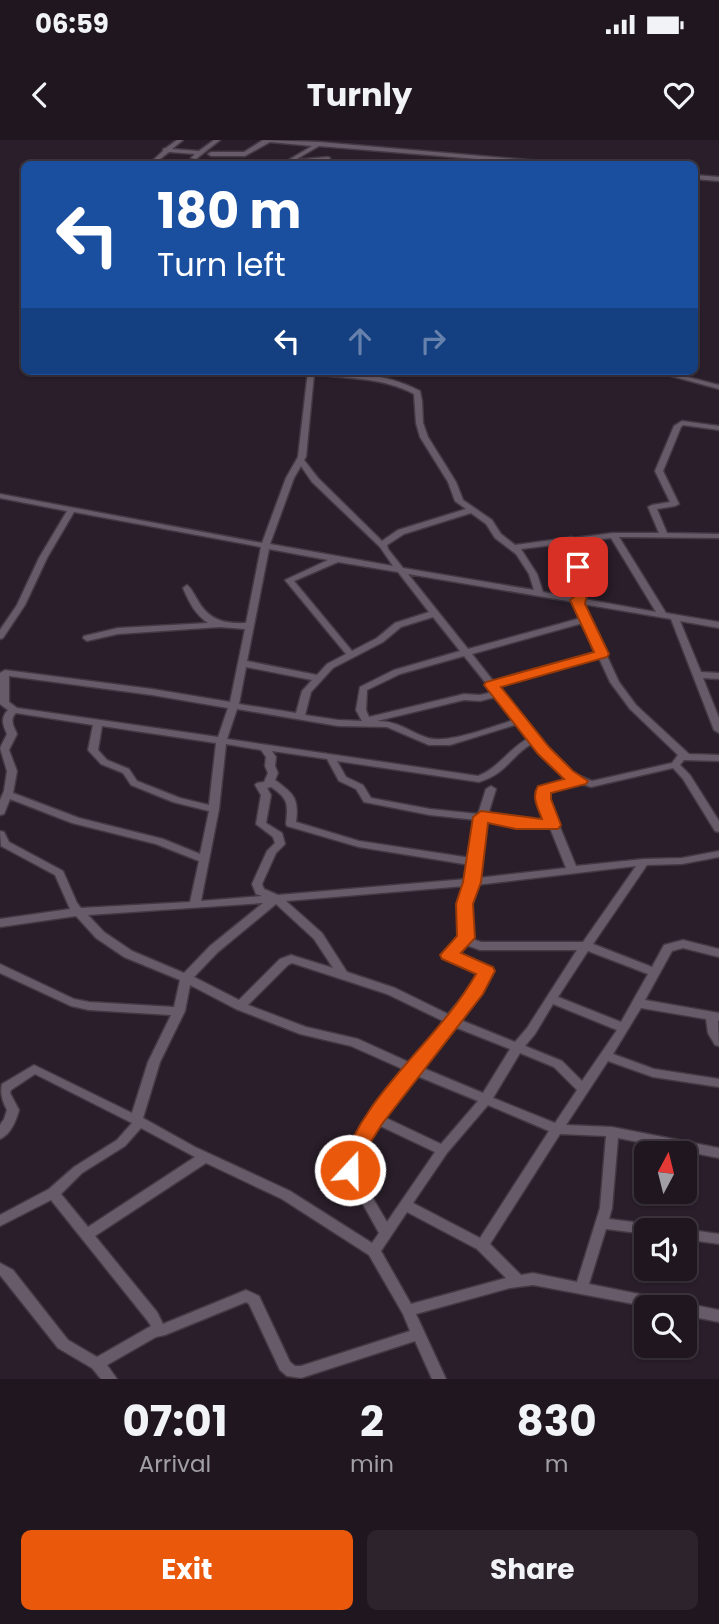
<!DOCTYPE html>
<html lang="en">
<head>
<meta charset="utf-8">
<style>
  :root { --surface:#1f1620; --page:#2c232d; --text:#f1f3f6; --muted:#a19fa5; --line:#3c353e; --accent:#ea580c }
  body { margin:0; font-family:Poppins,sans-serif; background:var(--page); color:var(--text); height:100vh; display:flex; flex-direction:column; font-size:26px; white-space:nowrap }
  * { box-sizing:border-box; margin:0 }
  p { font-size:23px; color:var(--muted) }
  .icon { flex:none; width:38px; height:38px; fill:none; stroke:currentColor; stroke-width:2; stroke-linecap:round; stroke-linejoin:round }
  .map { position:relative; height:1239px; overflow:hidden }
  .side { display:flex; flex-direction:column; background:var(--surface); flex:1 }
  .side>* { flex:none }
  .hud { position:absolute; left:21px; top:21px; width:677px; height:214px; border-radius:10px; box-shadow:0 2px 5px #0004,0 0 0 2px var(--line); background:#1a4fa0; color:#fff; overflow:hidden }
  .needle { width:46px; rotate:7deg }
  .fabs { position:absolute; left:634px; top:1001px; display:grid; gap:14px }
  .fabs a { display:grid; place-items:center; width:63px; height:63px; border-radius:10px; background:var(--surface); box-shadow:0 2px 5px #0004,0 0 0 2px var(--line); font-size:35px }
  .pin { position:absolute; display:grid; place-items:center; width:60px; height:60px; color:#fff; margin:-30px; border-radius:14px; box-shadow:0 4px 10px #0006 }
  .me { position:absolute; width:77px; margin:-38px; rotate:21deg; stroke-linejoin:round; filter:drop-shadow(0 0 5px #0008) }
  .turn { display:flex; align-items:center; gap:24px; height:147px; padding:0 21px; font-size:32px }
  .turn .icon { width:91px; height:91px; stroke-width:2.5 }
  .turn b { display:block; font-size:49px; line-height:60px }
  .lanes { display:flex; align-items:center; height:66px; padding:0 21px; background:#0003; justify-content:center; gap:35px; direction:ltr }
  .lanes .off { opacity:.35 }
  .eta { display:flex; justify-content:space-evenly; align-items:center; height:119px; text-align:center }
  .eta b { font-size:42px; font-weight:700; line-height:49px }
  .cta { display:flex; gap:14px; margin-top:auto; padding:14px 21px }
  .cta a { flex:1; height:80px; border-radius:10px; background:var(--accent); color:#fff; font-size:28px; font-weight:700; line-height:80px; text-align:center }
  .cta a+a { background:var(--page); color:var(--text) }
  .status { display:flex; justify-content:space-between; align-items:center; height:49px; padding:0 35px; background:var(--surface); direction:ltr }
  .status svg { height:19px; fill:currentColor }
  header { display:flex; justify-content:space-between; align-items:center; height:91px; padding:0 21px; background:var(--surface); font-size:32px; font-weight:700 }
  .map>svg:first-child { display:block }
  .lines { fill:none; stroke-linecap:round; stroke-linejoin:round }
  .street-casing { stroke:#423943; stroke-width:3 }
  .street { fill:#685b69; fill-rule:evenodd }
  .route { fill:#ea580c; stroke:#983908; stroke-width:2 }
</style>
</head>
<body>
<div class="status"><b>06:59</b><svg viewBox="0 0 49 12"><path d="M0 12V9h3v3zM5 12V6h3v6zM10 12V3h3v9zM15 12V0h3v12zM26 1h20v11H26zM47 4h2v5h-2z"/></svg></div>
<header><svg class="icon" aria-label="back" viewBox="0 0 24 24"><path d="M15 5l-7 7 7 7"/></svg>Turnly<svg class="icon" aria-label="heart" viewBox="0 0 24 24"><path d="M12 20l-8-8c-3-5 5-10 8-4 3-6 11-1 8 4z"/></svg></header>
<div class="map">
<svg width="719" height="1239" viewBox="0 0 719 1239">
  <rect width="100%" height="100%" fill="#291e2a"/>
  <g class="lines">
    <defs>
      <g id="street">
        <polygon points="177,0 183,0 172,9 199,11 214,0 220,0 196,19 191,18 195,14 169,12 156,22 212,22 215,24 149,24 163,11 163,9 166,8"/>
        <polygon points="263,0 319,2 550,22 553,24 536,24 319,6 295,20 328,17 330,18 330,20 282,24 312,6 270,2 245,16 211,16 208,14 211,12 244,12"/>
        <polygon points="695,35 719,37 719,41 695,39"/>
        <path d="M308 231C345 231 386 233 420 251L422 261 423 283 428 297 456 342 463 360 492 380 501 394 515 405 567 398 571 397 574 398 613 393H659L648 367 652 365 670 362 655 331 674 286 682 281 719 286V290L683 285 681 287 663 331 679 364 675 366 657 369 667 393 719 394V398L619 397 666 473 719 482V488L680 481 701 532 719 533V539L703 538 719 578V593L714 590 671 479 583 464 619 542 636 565 689 614 719 615V621L684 620 680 625 690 635 719 681V692L715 691 683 639 673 628 591 647 582 644 547 651 546 653 576 726 644 719 682 718 719 711V717L682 724 647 725 593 804 652 827 664 805 683 800 719 809V817L683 808 672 811 645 860 719 873V881H718L719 906 715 905 708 893 706 879 641 868 613 914 654 929 719 939V947L653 937 608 921 566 985 612 987 719 1008V1018L618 998 612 1068 609 1079 657 1085 662 1086 663 1090H646V1094L606 1089 589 1144 719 1170V1182L684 1175V1167H650L533 1145 510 1148 416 1174 446 1239H432L415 1201 301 1238 287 1236 280 1230 249 1164 246 1162 165 1195 156 1197 107 1225 117 1239H101L92 1228 58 1208 0 1135V1123L13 1130 68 1200 97 1217 151 1186 147 1180 51 1060 0 1086V1075L49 1049 74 1027 117 1000 132 983 35 934 11 950 10 953 19 970C16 981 11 994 0 999V985L4 979 7 970C2 961 0 953 2 944L34 925 132 973 148 922 171 875 89 870 71 866 0 833V824L74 859 89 862 174 867 180 840 124 817 96 798 76 776 0 787V779L70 769 55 735 1 706 0 691 4 692 9 702 63 731 77 763 81 768 190 762 199 721 156 704 72 683 10 659 4 674 0 675V660L4 651 7 631 0 608 7 594C3 585 0 578 8 570L0 564V533L5 530 152 549 230 562 245 489 220 487 118 494 87 501 83 498 84 496 118 488 208 483C195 474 189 462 183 448L187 445C192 449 193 453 197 459 208 480 224 484 246 483L261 407 74 372 47 418 25 465 3 498 0 499V490L17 465 39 418 67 371 0 358V354L262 403 286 338 298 317ZM314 234C348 239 383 237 414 254L416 283 420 297 448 342 455 361 466 369 398 390 382 401 318 338 304 320 306 317ZM301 326 312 342 380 407 393 426 270 404 294 338ZM471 373 486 384 495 398 516 414 529 434 534 450 403 428 388 409 387 405 404 394ZM611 398 656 472 584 459 586 443 576 402ZM568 403 578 443 576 458 543 452 537 434 521 409ZM269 409 328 420 285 440 346 514 327 524 317 535 247 521ZM338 422 398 432 429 472 395 483 377 498 352 511 294 441ZM408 434 574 462 581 478 468 509ZM433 477 460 511 394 530 360 547 356 570 362 581 338 580 305 575 311 552 333 528 383 502 401 487ZM583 483 597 513 494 542 472 514ZM464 516 493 552 480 555 464 554 369 577 366 570 367 550 400 534ZM599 518 610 542 630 569 678 615 672 623 592 641 570 632 546 608 497 546ZM246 527 312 540 302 551 296 573 239 564ZM9 536 152 555 228 568 218 597 17 568 9 562ZM496 557 514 580C493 586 449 604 428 598 409 592 399 581 377 581L464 560 480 561ZM237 569 338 586 387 587 429 605H450L518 584 529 598C509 608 499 628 478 636L227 599ZM16 573 93 585 88 610 101 624 123 633 131 645 173 662 209 671 200 714 163 699 79 678 13 653 17 631 9 610 17 594C14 587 9 579 16 573ZM102 586 216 603 209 665 180 658 137 641 129 629 107 620 98 610ZM533 603 564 636 572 640 540 647 536 653 548 681 488 675 496 649 491 646 486 649 478 674 430 669 371 658 363 645 346 637 337 621 479 642C508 633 510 616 533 603ZM226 604 261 610 266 617 265 626 268 633 264 642 257 643 255 645 261 655 256 684 273 697 275 703 267 711 252 744 256 754 262 756 201 761 219 669ZM272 611 327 619 339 641 356 649 364 662 430 675 477 680 471 718 359 701 296 682C299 658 294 654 275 640L278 633 275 626 276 617ZM271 647C289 659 288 664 286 684L287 686 359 707 470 725 467 739 278 755 264 749 262 744 276 713 285 704 282 693 266 683 271 655 267 648ZM486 681 550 688 566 728 478 738ZM636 726 583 802H481L472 799 470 778 476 745ZM465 746 459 778 461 797 444 815 445 818 480 833 472 846 448 874 395 848 347 832 322 793 286 761ZM263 763 210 806 184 833 132 811 104 792 88 775ZM276 764 314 799 333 828 291 815 280 819 239 860 194 837 218 812ZM466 805 480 810H577L527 888 515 902 458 879 480 852 492 831 490 828 457 814ZM588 811 648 834 621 882 558 857ZM292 823 387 854 443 881 413 924 358 899 306 887 248 865 288 825ZM190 845 236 869 300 894 351 906 407 931 371 975 355 1002 344 1030 379 1093 372 1103 290 1051 195 1007 143 978 160 922 185 871ZM553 864 617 890 582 941 562 921 525 906 535 894ZM452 886 510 909 483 953 423 928ZM520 913 554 927 577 950 555 983 493 958ZM417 936 478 961 441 1004 384 977ZM488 965 549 991 480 1098 413 1063 447 1013ZM378 985 435 1012 387 1082 356 1030 367 1003ZM141 988 195 1017 88 1087 61 1054 82 1033 125 1006ZM560 994 606 996 600 1068 577 1142 533 1133 521 1135 490 1104ZM206 1023 282 1059 369 1115 403 1174 410 1191 301 1226H295L290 1222 259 1156 246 1150 163 1184 157 1172 95 1096ZM407 1072 477 1109 506 1138 411 1164 381 1111Z"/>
        <polygon points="653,231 664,231 719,245 719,249"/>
        <polygon points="684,1089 719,1094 719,1104 684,1099 684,1090 679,1090"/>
      </g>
    </defs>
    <use href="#street" class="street-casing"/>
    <use href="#street" class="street"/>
  </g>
  <path class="route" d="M578 423 585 427 589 443 585 464 609 514 607 517 501 547 549 607 573 631 588 641 586 644 551 653V659L561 685 558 689H516L488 683 481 742 473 764 475 798 461 813 493 827 495 831 483 854 382 984 367 1008 358 1036 350 1039 343 1036 340 1030C363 952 437 903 476 834L442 819 440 815 457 796 456 764 463 742 473 677 481 671 542 679C538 668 531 657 538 646L564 639 538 614 484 545 486 542 594 512 570 460 574 457 575 443 571 427Z"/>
</svg>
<div class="fabs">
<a><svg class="needle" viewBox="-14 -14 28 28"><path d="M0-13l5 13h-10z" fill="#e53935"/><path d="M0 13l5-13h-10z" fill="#a19fa5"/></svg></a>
<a><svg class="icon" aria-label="sound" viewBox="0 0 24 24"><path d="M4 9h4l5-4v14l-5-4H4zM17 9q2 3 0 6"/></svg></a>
<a><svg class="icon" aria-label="search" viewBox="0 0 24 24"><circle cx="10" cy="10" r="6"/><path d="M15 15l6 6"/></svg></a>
</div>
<div class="pin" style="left:578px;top:427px;background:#d93025"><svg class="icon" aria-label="arrive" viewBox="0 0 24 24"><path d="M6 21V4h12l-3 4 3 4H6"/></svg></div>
<svg class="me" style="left:350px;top:1030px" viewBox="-20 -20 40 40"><circle r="17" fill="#ea580c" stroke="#fff" stroke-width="3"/><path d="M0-11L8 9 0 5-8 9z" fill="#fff"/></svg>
<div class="hud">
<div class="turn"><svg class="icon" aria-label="left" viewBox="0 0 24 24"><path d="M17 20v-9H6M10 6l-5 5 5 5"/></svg><div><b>180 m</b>Turn left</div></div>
<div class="lanes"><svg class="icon" aria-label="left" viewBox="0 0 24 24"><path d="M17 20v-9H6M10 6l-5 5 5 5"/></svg><svg class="icon off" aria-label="ahead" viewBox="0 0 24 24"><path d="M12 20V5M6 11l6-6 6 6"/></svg><svg class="icon off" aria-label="right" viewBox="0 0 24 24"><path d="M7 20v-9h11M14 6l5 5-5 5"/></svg></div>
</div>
</div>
<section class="side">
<div class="eta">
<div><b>07:01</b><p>Arrival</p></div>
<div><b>2</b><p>min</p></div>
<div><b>830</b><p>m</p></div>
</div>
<div class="cta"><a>Exit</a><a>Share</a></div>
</section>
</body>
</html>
